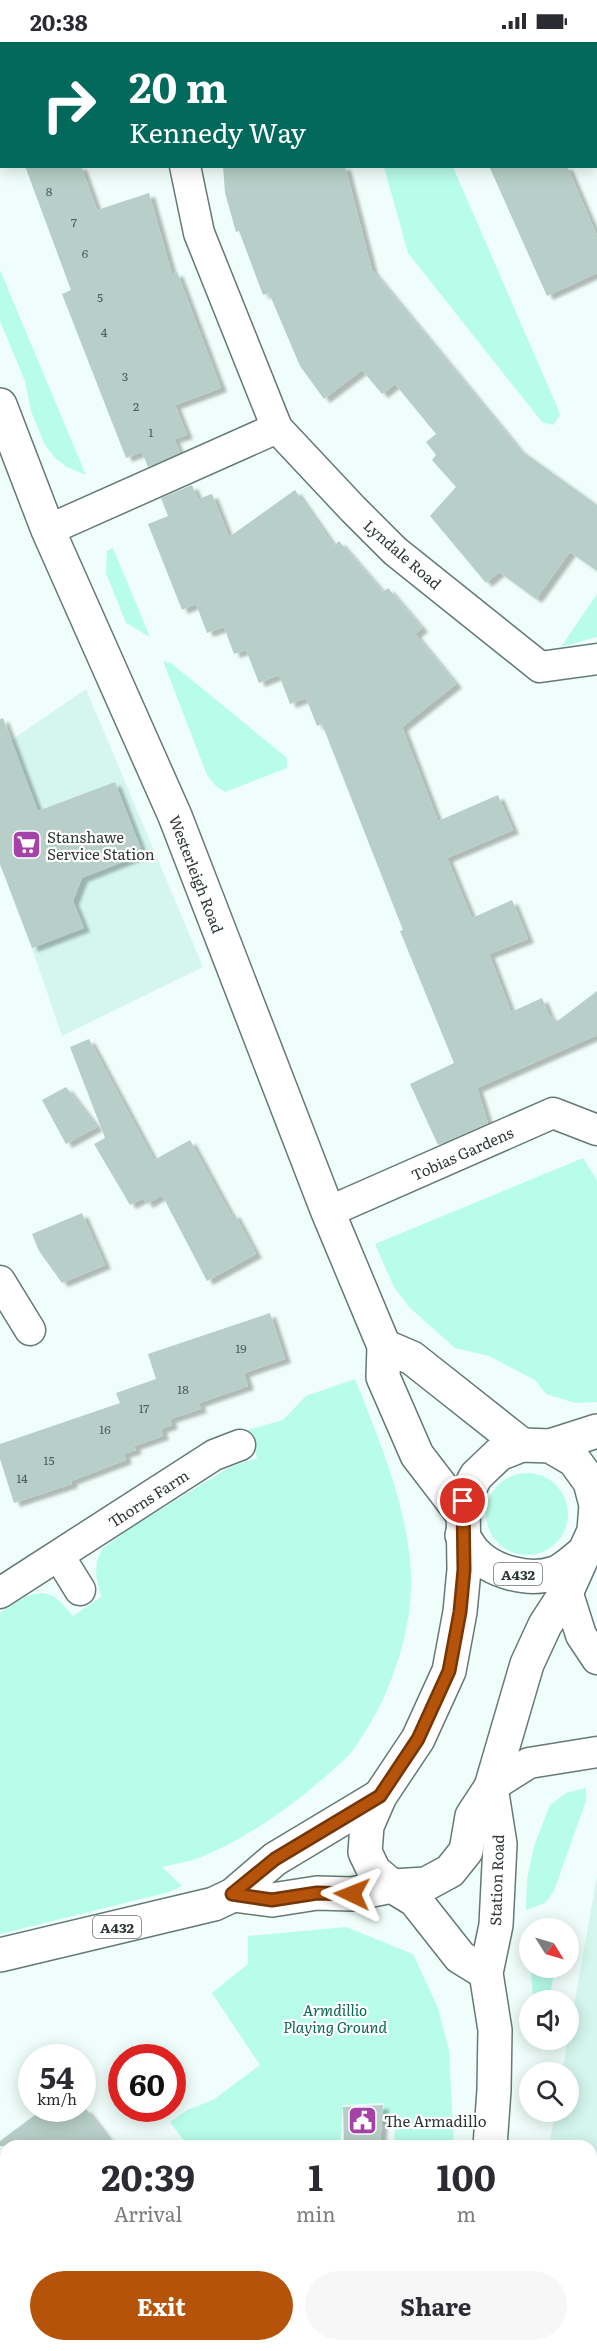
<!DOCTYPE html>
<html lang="en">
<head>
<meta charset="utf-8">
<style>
  :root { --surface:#fff; --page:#f7f7f7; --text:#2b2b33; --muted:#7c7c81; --accent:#b45309 }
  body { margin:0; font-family:Literata,serif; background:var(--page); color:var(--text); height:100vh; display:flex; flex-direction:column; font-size:22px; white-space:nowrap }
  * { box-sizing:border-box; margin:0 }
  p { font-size:20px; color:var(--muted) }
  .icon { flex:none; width:33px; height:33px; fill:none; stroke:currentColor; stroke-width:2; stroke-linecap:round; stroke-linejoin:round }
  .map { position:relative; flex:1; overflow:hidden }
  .panel { position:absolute; left:0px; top:2098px; width:597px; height:212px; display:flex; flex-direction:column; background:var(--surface); border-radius:18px 18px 0 0; box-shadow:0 3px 15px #0003 }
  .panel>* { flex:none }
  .top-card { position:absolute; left:0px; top:0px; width:597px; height:126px; box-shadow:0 3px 15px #0003; background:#00695c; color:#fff; overflow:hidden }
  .needle { width:39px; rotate:127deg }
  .buttons { position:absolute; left:519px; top:1876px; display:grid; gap:12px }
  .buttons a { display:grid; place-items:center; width:60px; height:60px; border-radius:50%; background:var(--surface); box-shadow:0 3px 15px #0003; font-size:30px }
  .speed { position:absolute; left:18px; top:2002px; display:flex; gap:12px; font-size:30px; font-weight:700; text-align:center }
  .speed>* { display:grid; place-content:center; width:78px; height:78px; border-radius:50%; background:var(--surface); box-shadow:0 3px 15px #0003; line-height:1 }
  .speed small { font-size:15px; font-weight:400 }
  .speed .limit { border:9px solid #d22; background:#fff; color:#111 }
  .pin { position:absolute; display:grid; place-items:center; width:51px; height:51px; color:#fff; margin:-26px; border:3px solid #fff; border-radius:50%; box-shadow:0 2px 6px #0007 }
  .me { position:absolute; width:66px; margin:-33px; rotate:272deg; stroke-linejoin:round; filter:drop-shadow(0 0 4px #0008) }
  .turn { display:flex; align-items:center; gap:21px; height:126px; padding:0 30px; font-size:27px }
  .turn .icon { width:78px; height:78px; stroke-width:2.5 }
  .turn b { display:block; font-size:42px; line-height:51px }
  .eta { display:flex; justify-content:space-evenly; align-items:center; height:102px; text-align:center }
  .eta b { font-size:36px; font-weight:700; line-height:42px }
  .primary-button { display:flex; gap:12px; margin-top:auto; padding:12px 30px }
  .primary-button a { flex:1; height:69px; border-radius:36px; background:var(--accent); color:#fff; font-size:24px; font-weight:700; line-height:69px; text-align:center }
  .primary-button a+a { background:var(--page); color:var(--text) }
  .status { display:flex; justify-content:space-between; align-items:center; height:42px; padding:0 30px; background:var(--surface); direction:ltr }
  .status svg { height:16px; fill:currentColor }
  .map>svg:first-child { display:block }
  .built { fill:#d4f6ed }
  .green { fill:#b8fcea }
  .building { fill:#b7cfc8; filter:url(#shadow) }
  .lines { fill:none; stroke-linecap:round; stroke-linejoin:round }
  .minor-casing { stroke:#647a74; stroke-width:33 }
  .tertiary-casing { stroke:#647a74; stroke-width:36 }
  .secondary-casing { stroke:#647a74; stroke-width:36 }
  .primary-casing { stroke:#647a74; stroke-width:36 }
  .minor { stroke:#fff; stroke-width:30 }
  .tertiary { stroke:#fff; stroke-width:33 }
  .secondary { stroke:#fff; stroke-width:33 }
  .primary { stroke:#fff; stroke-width:33 }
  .route-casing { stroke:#753606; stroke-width:15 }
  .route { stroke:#b45309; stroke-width:10 }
  .labels { text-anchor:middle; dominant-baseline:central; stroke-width:4.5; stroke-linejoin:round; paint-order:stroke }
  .number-label { font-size:12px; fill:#505e5a }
  .shield { fill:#fff; stroke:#6d7472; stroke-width:1.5 }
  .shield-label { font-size:14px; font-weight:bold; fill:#2e3835 }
  .street-label { font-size:15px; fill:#2e3835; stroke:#fff }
  .poi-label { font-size:15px; fill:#2e3835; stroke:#fff; text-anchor:start }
  .park-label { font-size:15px; font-style:italic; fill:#096555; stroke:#fff }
</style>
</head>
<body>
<div class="status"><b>20:38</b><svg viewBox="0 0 49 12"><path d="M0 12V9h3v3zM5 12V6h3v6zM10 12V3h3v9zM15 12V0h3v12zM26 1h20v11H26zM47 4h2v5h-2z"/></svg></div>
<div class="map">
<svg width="597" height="2309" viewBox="0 0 597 2309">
  <defs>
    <filter id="shadow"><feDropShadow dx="6" dy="4" stdDeviation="1.5" flood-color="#0004"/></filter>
  </defs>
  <rect width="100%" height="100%" fill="#effefa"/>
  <g class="built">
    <polygon points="86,647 203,925 62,994 32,906 0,822 0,706"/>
    <polygon points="597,1834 597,2309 512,2309 513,2304 591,2304 591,2104 549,2104 555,2070 568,2070 568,2031 562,2031"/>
  </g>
  <g class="green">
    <polygon points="384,125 453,125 558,367 560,373 553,383 542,380 408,211"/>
    <polygon points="0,228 86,433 67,425 55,416 45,403 31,369 25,339 0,279"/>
    <polygon points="113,506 150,595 126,581 106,531 107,509"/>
    <polygon points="597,552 597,595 561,605"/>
    <polygon points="163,619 171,621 287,716 287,726 225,750 216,744 207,733"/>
    <polygon points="583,1116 597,1138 597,1360 575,1361 546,1352 535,1338 489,1314 455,1306 409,1265 394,1245 375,1202"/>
    <path d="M355 1337C380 1400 408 1465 411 1533 413 1593 388 1660 353 1708 348 1715 340 1721 334 1727 296 1761 249 1796 201 1815 189 1820 174 1822 162 1825L182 1844 169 1850 0 1892V1571C17 1560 37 1542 57 1557 63 1561 68 1569 73 1574L101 1555 96 1534 97 1519 103 1506 129 1487 230 1425 257 1416 248 1388 283 1378 306 1354Z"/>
    <circle cx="527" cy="1472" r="41"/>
    <polygon points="586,1746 586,1759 554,1849 545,1861 526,1868 527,1837 535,1801 550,1763 566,1751"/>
    <polygon points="346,1885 413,1912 438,1966 449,2009 454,2104 394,2104 395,2082 383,2082 384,2061 343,2063 340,2104 188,2104 170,2080 187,2068 213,2058 260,2023 212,1951 248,1922 248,1894"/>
    <polygon points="531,1926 555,1926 549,1959 533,1959"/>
    <polygon points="355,2304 415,2304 415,2309 354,2309"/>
  </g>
  <g class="building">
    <polygon points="25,124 81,124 97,168 149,151 172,232 177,230 221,346 175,363 187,393 174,397 180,411 148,425 142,410 126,416 62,252 71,248"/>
    <polygon points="223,124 345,124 372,228 519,407 597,463 597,529 570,510 536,557 499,530 486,541 430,474 456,445 432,418 436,413 426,400 436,392 395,342 382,352 362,328 324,357 300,324 269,251 263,253 239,189 236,190 225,151"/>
    <polygon points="489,124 567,124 597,194 597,231 547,254"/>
    <polygon points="192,443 198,457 212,452 229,495 295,448 334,504 339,499 383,550 388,546 422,586 415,592 456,642 402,685 438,779 498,753 513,788 447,816 472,876 512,858 528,897 489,912 511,970 542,956 550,975 552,974 555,981 597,949 597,993 477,1046 488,1081 438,1103 410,1042 454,1021 400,889 403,888 322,682 317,684 306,656 290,662 279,633 259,641 246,608 234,612 224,585 207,591 196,562 182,568 148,482 168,474 161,456"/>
    <polygon points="3,676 38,769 115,740 143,812 82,836 73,859 84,886 32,906 0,822 0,677"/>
    <polygon points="89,997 154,1118 190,1098 231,1173 234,1171 256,1212 207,1239 162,1153 147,1162 143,1156 130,1163 94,1102 105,1096 70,1005"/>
    <polygon points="66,1045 97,1085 66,1102 42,1058"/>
    <polygon points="82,1171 105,1223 62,1241 39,1209 32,1192"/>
    <polygon points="270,1271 285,1317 244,1331 248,1344 199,1361 201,1367 170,1377 172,1383 161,1387 163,1394 134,1404 136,1408 124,1412 126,1418 71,1439 72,1442 14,1461 0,1417 0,1402 120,1361 116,1351 156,1337 148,1312"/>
    <polygon points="383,2063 380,2104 344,2104 343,2065"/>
    <polygon points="43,2067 86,2067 114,2104 0,2104 0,2099"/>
  </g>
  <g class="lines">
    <defs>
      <g id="minor">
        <polyline points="161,0 162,2"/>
        <polyline points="185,124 199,191 277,386 353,467 395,509 540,625 597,617"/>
        <polyline points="48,488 277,386"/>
        <polyline points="328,1170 553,1071 597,1088"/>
        <polyline points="0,1239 30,1288"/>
        <polyline points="59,1514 80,1548"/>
        <polyline points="567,1549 581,1593 597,1617"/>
        <polyline points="0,1551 214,1413 240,1403"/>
        <polyline points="491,1745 529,1721 597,1710"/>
      </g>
      <g id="tertiary">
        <polyline points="0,363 48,488 175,774 328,1170 384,1304 383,1335 417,1413 463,1473"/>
        <polyline points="384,1304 412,1316 522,1403"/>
      </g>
      <g id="secondary">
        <polyline points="392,1844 415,1858 460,1915 486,1931"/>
        <polyline points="490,2104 494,2048 495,1988 486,1931 496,1883 500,1802 491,1745"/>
        <polyline points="455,2309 456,2304"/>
      </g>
      <g id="primary">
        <polyline points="550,1404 597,1389"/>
        <path d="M462 1493C466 1498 469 1504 473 1509 491 1530 529 1540 555 1531 564 1528 574 1518 582 1512"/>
        <polyline points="233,1853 272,1858 317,1851 352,1852 392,1844 426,1842 450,1829 466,1809 472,1774 491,1745 527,1622 545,1583 567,1549 594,1489 596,1463 590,1440 574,1418 550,1404 522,1403 499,1412 476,1434 463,1459 464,1528 460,1570 449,1629 418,1697 380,1754 367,1784 365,1810 374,1829 392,1844"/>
        <polyline points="0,1913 214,1862 233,1853 275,1817 380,1754"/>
      </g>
    </defs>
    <use href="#minor" class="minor-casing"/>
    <use href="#tertiary" class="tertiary-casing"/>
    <use href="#secondary" class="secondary-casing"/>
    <use href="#primary" class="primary-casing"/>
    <use href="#minor" class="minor"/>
    <use href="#tertiary" class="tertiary"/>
    <use href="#secondary" class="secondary"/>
    <use href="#primary" class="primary"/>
  </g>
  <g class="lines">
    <defs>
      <polyline id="route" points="352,1852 317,1851 272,1858 232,1852 275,1817 380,1754 418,1697 449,1629 460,1570 464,1528 463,1459"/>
    </defs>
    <use href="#route" class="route-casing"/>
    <use href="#route" class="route"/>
  </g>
  <defs>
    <symbol id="supermarket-square" viewBox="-11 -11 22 22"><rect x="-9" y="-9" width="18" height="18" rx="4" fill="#a542a8" stroke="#fff"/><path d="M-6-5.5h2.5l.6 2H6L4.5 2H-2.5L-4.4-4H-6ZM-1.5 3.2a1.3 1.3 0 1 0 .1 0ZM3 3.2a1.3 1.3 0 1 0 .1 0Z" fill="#fff"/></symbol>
    <symbol id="civic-square" viewBox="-11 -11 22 22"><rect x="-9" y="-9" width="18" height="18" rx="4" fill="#a542a8" stroke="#fff"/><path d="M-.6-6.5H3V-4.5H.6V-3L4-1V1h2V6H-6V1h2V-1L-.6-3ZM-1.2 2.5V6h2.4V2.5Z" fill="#fff"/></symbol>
  </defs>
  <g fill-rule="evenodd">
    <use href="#supermarket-square" x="10" y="786" width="33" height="33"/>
    <use href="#civic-square" x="346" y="2062" width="33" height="33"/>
  </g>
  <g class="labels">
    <g class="number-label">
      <text x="49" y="149">8</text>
      <text x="74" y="180">7</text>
      <text x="85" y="211">6</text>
      <text x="100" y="255">5</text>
      <text x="104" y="290">4</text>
      <text x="125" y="334">3</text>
      <text x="136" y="364">2</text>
      <text x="151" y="390">1</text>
      <text x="241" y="1306">19</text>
      <text x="183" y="1347">18</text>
      <text x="144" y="1366">17</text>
      <text x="105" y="1387">16</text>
      <text x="49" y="1418">15</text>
      <text x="22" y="1436">14</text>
    </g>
    <g class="shield">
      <rect x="494" y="1521" width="48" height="22" rx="4.5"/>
      <rect x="93" y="1874" width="48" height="22" rx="4.5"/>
    </g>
    <g class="shield-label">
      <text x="518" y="1532">A432</text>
      <text x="117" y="1885">A432</text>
    </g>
    <g class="street-label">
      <text transform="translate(403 512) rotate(41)">Lyndale Road</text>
      <text transform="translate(197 832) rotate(69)">Westerleigh Road</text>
      <text transform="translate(462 1111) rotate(-24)">Tobias Gardens</text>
      <text transform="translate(148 1456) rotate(-33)">Thorns Farm</text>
      <text transform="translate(496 1838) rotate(-88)">Station Road</text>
    </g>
    <g class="poi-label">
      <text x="47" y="794">Stanshawe<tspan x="47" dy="17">Service Station</tspan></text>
      <text x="384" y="2078">The Armadillo</text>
    </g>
    <g class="park-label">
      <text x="335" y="1967">Armdillio<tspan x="335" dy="17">Playing Ground</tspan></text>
    </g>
  </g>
</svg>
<div class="buttons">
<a><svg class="needle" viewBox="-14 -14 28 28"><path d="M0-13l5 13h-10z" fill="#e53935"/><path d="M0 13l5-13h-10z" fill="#7c7c81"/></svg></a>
<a><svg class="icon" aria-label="sound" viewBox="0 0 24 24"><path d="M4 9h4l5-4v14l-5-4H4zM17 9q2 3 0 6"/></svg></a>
<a><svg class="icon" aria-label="search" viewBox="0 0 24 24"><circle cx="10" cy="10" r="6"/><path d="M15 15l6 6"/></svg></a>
</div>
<div class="speed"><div>54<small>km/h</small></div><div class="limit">60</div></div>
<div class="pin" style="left:463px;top:1459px;background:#d93025"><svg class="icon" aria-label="arrive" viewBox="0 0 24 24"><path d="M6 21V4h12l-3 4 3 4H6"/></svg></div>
<svg class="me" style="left:352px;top:1852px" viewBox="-20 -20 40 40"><path d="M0-17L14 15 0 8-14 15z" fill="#b45309" stroke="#fff" stroke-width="4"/></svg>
<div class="top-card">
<div class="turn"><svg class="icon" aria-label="right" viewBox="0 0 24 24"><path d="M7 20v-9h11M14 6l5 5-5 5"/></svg><div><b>20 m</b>Kennedy Way</div></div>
</div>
<section class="panel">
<div class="eta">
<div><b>20:39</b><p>Arrival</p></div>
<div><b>1</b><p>min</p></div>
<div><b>100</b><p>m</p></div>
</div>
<div class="primary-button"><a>Exit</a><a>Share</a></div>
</section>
</div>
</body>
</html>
